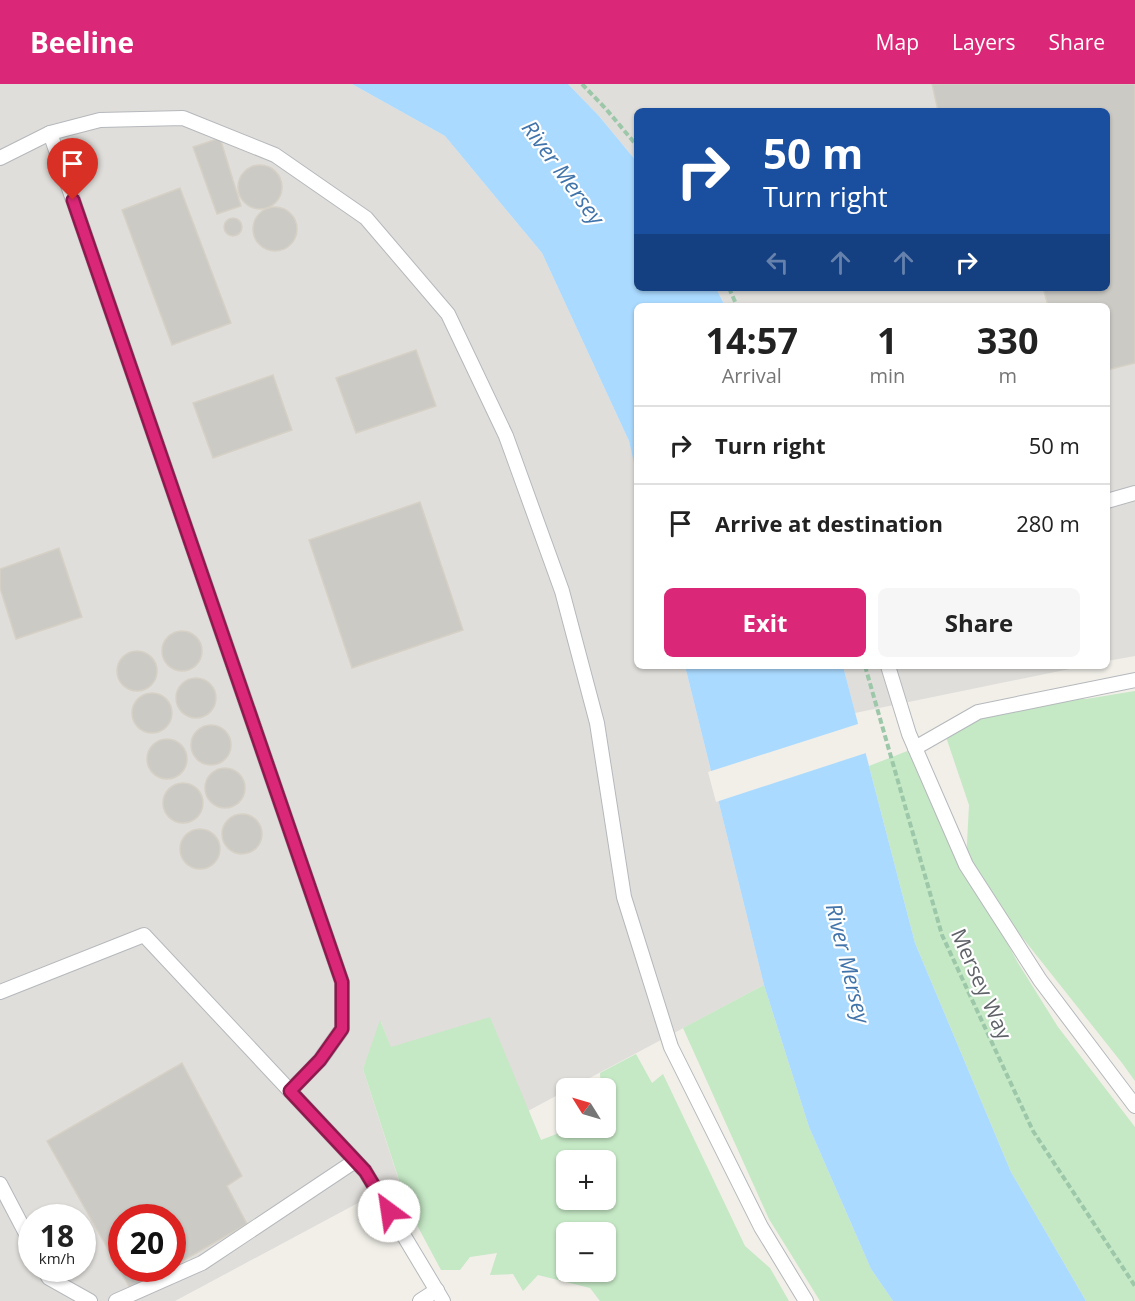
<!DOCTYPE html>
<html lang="en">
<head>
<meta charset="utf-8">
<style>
  :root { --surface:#fff; --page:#f6f6f6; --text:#222; --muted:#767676; --line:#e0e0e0; --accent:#db2777 }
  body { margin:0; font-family:"Open Sans",sans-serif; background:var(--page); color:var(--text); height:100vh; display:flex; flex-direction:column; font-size:22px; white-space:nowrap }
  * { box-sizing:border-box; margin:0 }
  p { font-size:20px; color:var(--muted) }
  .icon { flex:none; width:33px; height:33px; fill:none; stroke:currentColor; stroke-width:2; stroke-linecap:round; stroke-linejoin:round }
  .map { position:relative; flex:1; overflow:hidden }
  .side { position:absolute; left:634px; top:219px; width:476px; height:366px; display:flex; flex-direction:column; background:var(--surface); border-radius:9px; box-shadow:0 2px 4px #0004 }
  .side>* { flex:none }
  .top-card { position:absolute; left:634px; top:24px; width:476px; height:183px; border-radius:9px; box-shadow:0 2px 4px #0004; background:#1a4fa0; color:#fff; overflow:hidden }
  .needle { width:39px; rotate:307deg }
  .controls { position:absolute; left:556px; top:994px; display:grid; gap:12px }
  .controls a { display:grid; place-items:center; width:60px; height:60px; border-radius:9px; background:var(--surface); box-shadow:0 2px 4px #0004; font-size:30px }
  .speed { position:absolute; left:18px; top:1120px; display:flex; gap:12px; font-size:30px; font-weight:700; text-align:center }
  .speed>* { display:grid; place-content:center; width:78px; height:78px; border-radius:50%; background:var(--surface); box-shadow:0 2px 4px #0004; line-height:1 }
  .speed small { font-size:15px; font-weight:400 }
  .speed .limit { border:9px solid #d22; background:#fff; color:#111 }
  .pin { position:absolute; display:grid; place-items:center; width:51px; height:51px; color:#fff; margin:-62px -26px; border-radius:50% 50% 50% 0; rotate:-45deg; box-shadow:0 0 6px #0007 }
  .pin .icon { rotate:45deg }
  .me { position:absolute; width:66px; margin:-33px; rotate:329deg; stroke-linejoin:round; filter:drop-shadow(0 0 4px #0008) }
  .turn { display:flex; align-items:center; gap:21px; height:126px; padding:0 30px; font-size:27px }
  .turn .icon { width:78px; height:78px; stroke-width:2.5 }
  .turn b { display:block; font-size:42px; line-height:51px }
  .lanes { display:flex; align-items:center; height:57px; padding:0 30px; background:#0003; justify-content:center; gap:30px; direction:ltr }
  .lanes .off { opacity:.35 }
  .eta { display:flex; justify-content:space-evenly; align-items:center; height:102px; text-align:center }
  .eta b { font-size:36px; font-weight:700; line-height:42px }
  .action { display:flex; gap:12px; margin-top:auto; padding:12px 30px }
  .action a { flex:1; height:69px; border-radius:9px; background:var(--accent); color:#fff; font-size:24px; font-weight:700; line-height:69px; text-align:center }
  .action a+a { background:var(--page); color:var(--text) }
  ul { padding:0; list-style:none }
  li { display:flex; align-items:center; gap:18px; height:78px; padding:0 30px; border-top:2px solid var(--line) }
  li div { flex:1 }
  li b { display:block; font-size:22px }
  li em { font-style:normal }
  header { display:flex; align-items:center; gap:36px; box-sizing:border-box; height:84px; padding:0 30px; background:var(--accent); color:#fff }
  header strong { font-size:28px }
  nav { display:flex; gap:33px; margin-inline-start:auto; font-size:21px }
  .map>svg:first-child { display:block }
  .industrial { fill:#e0deda; fill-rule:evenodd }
  .green { fill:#c5e8c5; fill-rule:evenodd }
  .water { fill:#aadaff }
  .pier { fill:#f1efe8 }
  .building { fill:#cccac5; stroke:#d6d1c6; stroke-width:1.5 }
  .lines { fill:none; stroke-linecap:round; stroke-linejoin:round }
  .lane-casing { stroke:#b5b8bc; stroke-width:16 }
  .path { stroke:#9cc7a9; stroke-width:4; stroke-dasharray:6 3; stroke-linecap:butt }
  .lane { stroke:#fff; stroke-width:14 }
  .route-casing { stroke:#8e194d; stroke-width:15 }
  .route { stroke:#db2777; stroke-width:10 }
  .labels { text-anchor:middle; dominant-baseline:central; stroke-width:4.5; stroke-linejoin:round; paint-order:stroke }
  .street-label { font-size:21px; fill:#5f6368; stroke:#fff }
  .water-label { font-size:22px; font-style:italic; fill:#4174aa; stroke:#fff }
</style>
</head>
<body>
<header>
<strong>Beeline</strong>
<nav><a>Map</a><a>Layers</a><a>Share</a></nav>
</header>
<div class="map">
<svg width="1135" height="1217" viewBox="0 0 1135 1217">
  <rect width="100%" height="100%" fill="#f1efe8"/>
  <g class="industrial">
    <path d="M0 0H352L445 52 542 169 629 357 638 392V582H685L764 901 569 1005H567V1006L528 1027 490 934 391 964 381 938 363 985 399 1097 175 1217H0ZM32 1134H82V1185H32ZM122 1134H172V1185H122Z"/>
    <polygon points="568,0 1135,0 1135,572 1107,577 1107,222 725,222 716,204 1107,204 1107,27 638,27 637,78 599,32"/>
    <polygon points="843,582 1084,582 855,629"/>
  </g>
  <g class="green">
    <polygon points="1135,607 1135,997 1122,979 968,785 1018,879 1058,943 1135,1043 1135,1217 1086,1217 1011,1088 915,859 869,682 915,664 966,779 969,721 944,647 978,628 1049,613 1086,615"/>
    <polygon points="764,901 809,1043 871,1185 893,1217 820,1217 769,1135 683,944"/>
    <path d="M490 933 541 1056 572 1044H606V1005H601L600 989 636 970 652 999 663 990 745 1162 770 1184 789 1217H600L590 1204 538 1191 523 1207 513 1190 490 1191 497 1169 470 1173 460 1186H441L403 1115 399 1096 363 985 380 936 391 963ZM567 1077H606V1116H567ZM567 1149H606V1188H567Z"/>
  </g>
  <g class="water">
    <polygon points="352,0 568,0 599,32 637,78 638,204 716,204 725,222 638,222 637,392 629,357 542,169 445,52"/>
    <polygon points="685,582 843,582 915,859 1011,1088 1086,1217 893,1217 871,1185 809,1043 764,901"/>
  </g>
  <polygon class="pier" points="861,639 869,668 716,718 708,688"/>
  <g class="building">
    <polygon points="932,0 1135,0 1135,279 1107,286 1107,222 1048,222 1043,204 1107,204 1107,27 938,27"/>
    <polygon points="220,54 241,122 217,130 193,63"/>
    <circle cx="260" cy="103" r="22"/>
    <polygon points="180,104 231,239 172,261 122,126"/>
    <circle cx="275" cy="145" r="22"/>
    <circle cx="233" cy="143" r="9"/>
    <polygon points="416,266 436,322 356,349 336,294"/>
    <polygon points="273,291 292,346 213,374 193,319"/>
    <polygon points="420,418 463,546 352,584 309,456"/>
    <polygon points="59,464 82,533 16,555 0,504 0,485"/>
    <circle cx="182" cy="567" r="20"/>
    <circle cx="137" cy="587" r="20"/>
    <circle cx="196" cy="614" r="20"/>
    <circle cx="152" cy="629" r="20"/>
    <circle cx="211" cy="661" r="20"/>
    <circle cx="167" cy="675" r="20"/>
    <circle cx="225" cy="704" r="20"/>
    <circle cx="183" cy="719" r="20"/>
    <circle cx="242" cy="750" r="20"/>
    <circle cx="200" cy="765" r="20"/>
    <polygon points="182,979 242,1092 227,1102 247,1140 172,1183 172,1134 122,1134 122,1185 168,1185 131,1206 47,1057"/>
  </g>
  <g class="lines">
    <defs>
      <g id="lane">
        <polyline points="50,49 342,898 342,945 320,976 290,1007"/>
        <polyline points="0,74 50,49 100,36 183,34 275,71 366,134 448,230 506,352 562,507 597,639 624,813 671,963 761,1143 806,1217"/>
        <polyline points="1107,417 1135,409"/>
        <polyline points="888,582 909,650 966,781 1040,896 1135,1022"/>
        <polyline points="915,664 978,628 1135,596"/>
        <polyline points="0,908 144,851 365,1087 443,1217"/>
        <polyline points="0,1100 32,1161"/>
        <polyline points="44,1185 49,1194 90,1217"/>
        <polyline points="116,1217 202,1179 355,1077"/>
        <polyline points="420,1217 437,1206"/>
      </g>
    </defs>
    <use href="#lane" class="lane-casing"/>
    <g class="path">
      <polyline points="582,0 606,25 638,63"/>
      <polyline points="729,204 737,222"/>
      <polyline points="865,582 942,851 1033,1047 1135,1202"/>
    </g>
    <use href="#lane" class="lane"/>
  </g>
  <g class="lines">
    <defs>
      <polyline id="route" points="73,116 342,898 342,945 320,976 290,1007 365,1087 389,1127"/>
    </defs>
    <use href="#route" class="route-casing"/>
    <use href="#route" class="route"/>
  </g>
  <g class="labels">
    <g class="street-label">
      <text transform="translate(982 900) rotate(66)">Mersey Way</text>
    </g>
    <g class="water-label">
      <text transform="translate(564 88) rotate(54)">River Mersey</text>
      <text transform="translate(849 879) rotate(76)">River Mersey</text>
    </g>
  </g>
</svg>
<div class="controls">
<a><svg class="needle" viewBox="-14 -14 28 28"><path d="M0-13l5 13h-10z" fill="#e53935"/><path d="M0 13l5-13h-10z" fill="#767676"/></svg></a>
<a>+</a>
<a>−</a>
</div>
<div class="speed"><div>18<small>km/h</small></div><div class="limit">20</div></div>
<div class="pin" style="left:73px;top:116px;background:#d93025"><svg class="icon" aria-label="arrive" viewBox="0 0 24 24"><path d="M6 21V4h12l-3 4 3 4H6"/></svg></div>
<svg class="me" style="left:389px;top:1127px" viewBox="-20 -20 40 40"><circle r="19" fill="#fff"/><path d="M0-13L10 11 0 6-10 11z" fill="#db2777"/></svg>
<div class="top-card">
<div class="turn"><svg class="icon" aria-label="right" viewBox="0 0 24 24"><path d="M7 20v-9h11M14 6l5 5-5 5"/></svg><div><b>50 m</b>Turn right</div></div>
<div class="lanes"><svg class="icon off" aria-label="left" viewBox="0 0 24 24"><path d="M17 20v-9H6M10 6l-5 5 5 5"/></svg><svg class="icon off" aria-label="ahead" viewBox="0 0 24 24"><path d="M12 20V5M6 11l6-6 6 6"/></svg><svg class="icon off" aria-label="ahead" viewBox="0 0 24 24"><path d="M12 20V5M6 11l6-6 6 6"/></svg><svg class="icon" aria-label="right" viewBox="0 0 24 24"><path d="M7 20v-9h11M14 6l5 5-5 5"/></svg></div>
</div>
<section class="side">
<div class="eta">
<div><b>14:57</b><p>Arrival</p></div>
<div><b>1</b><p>min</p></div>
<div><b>330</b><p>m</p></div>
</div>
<ul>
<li><svg class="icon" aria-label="right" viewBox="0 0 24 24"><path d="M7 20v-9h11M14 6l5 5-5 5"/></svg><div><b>Turn right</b></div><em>50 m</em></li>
<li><svg class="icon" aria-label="arrive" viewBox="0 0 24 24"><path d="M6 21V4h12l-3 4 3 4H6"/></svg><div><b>Arrive at destination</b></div><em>280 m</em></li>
</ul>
<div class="action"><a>Exit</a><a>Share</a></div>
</section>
</div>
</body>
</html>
